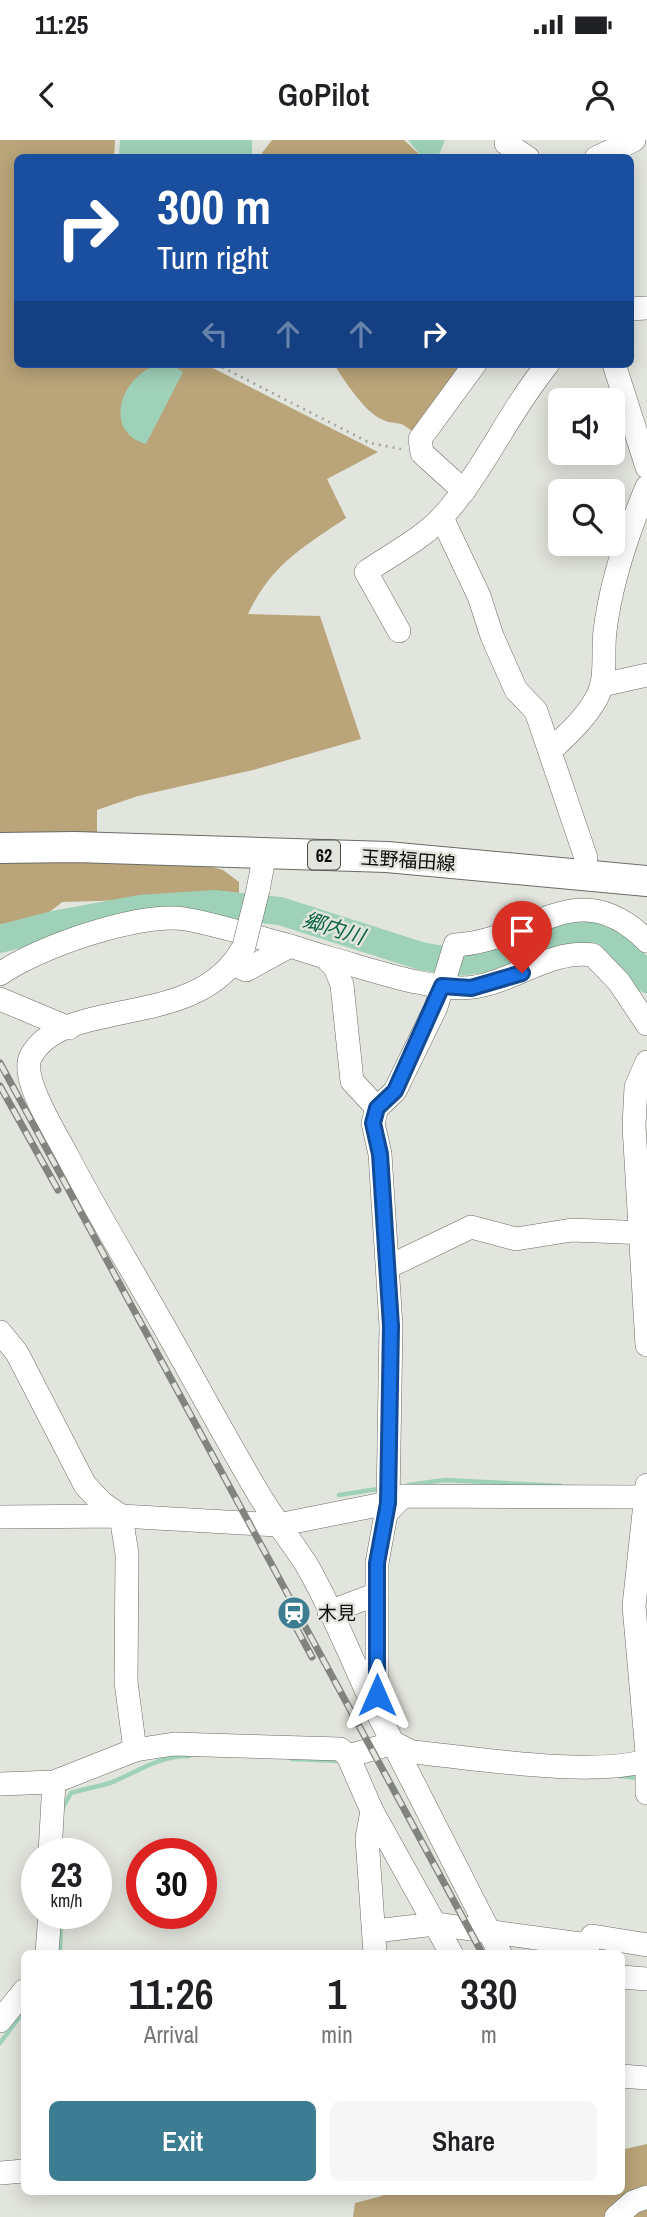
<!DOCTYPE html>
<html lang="en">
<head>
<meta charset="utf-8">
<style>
  :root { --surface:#fff; --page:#f6f6f6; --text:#202124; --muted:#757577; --accent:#3d7d91 }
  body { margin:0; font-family:"Archivo Narrow","Noto Sans JP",sans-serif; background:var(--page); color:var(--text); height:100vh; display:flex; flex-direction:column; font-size:26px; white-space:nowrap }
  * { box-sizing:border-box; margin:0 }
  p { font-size:23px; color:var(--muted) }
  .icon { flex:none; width:38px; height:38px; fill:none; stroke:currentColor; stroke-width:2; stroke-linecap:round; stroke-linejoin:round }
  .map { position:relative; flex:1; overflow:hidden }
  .sheet { position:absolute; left:21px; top:1810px; width:604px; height:245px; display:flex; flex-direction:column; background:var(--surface); border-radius:10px; box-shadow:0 4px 18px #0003 }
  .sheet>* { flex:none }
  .top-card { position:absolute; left:14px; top:14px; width:620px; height:214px; border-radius:10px; box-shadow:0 4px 18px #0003; background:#1a4fa0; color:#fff; overflow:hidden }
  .controls { position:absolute; left:548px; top:248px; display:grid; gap:14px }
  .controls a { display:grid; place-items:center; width:77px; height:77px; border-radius:10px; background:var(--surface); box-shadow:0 4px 18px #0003; font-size:35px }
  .speed { position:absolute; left:21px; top:1698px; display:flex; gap:14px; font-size:35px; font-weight:700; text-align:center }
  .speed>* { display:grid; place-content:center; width:91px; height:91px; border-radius:50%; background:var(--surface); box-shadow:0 4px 18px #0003; line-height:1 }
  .speed small { font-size:18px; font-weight:400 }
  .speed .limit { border:10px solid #d22; background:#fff; color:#111 }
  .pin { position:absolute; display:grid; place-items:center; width:60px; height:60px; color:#fff; margin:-72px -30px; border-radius:50% 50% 50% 0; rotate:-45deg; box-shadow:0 0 7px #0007 }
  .pin .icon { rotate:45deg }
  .me { position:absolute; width:77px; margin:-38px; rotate:0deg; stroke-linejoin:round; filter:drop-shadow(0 0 5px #0008) }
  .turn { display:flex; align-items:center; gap:24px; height:147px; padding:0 28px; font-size:32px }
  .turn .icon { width:91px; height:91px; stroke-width:2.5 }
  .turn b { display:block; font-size:49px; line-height:60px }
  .lanes { display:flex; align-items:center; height:66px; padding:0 28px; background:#0003; justify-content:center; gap:35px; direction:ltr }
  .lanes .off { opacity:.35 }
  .eta { display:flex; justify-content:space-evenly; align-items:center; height:119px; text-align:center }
  .eta b { font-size:42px; font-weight:600; line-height:49px }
  .action { display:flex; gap:14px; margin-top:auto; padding:14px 28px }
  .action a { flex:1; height:80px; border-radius:10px; background:var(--accent); color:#fff; font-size:28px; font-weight:600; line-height:80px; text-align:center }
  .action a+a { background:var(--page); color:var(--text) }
  .status { display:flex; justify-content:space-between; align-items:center; height:49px; padding:0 35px; background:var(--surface); direction:ltr }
  .status svg { height:19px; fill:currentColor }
  header { display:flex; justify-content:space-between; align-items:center; height:91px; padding:0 28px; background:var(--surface); font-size:32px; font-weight:600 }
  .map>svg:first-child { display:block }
  .forest { fill:#baa57a }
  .water { fill:#9fd1b8 }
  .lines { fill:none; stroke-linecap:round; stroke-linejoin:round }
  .stream { stroke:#9fd1b8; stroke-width:4.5 }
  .river { stroke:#9fd1b8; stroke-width:28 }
  .minor-casing { stroke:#6a6c65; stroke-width:24 }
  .major-casing { stroke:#6a6c65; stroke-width:32 }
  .path { stroke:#a1a49d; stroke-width:2.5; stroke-dasharray:2 5; stroke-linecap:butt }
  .minor { stroke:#fff; stroke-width:23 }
  .major { stroke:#fff; stroke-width:30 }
  .rail-casing { stroke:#81837e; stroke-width:7 }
  .rail { stroke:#e2e5dd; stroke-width:4.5; stroke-dasharray:13; stroke-linecap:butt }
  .minor-bridge-casing { stroke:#6a6c65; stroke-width:24; stroke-linecap:butt }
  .minor-bridge { stroke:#fff; stroke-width:23 }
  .route-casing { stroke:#114b97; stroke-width:18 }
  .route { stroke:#1a73e8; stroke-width:12 }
  .labels { text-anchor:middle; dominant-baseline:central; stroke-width:5; stroke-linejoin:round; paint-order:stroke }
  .shield { fill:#e2e5dd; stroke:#4c4e4a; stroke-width:2 }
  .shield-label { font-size:18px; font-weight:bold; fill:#0c0d0b }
  .street-label { font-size:19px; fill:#0c0d0b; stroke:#e2e5dd }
  .poi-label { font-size:19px; fill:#0c0d0b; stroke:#e2e5dd; text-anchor:start }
  .water-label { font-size:21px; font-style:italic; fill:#0a6444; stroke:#e2e5dd }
</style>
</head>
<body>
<div class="status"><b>11:25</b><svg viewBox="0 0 49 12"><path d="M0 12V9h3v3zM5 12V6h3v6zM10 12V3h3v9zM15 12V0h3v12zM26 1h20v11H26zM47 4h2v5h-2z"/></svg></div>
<header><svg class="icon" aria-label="back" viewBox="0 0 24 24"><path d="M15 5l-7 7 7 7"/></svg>GoPilot<svg class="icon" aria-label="person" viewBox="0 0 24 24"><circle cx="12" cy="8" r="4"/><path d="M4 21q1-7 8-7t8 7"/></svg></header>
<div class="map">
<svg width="647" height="2077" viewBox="0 0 647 2077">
  <rect width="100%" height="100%" fill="#e2e5dd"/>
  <g class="forest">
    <path d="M0 0H115L114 17 18 18V224H205L378 312 327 339 346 378C303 407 271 425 248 474L320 476 361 599 253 630 138 656 97 670V695L223 730 239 742V757L62 762C42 780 27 784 0 784Z"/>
    <polygon points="272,0 404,0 422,17 259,17"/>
    <path d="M334 224H463L415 294C397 277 397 287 381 279 364 271 343 239 334 224Z"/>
    <polygon points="647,2004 647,2077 353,2077 355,2063 382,2056 384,2051 621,2051 621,2010"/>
  </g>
  <g class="water">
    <polygon points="120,0 252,0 252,17 119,17"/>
    <polygon points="408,0 445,0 438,17 423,18"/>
    <path d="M172 225 183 232 146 304C105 292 119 243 150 228 156 225 165 226 172 225Z"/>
  </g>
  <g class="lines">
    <g class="stream">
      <polyline points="408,1345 445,1340 561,1346"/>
      <polyline points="339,1355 378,1349"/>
      <polyline points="292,1619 339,1621"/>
      <polyline points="619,1636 638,1638"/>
      <path d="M63 1667 71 1653C84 1649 97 1647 110 1643 138 1632 157 1616 189 1616"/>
      <polyline points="60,1813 61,1775"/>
      <polyline points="0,1903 24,1871"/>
    </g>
    <polyline class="river" points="0,799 53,785 140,769 214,764 280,771 421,816 455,822 500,817 568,793 604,796 633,821 647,839"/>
    <defs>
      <g id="minor">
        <polyline points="506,3 528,18"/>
        <polyline points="596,18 634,0"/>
        <polyline points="630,169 647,168"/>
        <polyline points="614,224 647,327"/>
        <polyline points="464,351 422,313 420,299 475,224"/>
        <polyline points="442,378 479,456 492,496 516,550 536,571 586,718"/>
        <path d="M399 491 366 432C390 415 424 398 444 375 485 329 509 271 548 224"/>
        <polyline points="602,545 647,535"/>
        <path d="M550 611C566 596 585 579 596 559 608 539 602 513 605 491 611 441 627 394 647 347"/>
        <polyline points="258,750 265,713"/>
        <path d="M244 806C199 893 65 854 31 916 19 938 57 995 68 1017 97 1073 131 1128 162 1183 195 1241 227 1301 261 1358 275 1381 292 1402 306 1424 331 1466 349 1514 370 1558L377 1555V1423L388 1363 391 1186 380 1014 373 983 377 968 395 951 436 867 455 805C533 801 577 731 647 801"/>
        <path d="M325 817C364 827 435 853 474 847 514 841 552 809 593 815L619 842 647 884"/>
        <polyline points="234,825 246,830 290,806 325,817 335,827 342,845 352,941 377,968"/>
        <path d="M0 834C38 807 139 772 185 779 220 785 255 797 290 806"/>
        <polyline points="0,859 69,888"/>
        <polyline points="647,922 636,947 634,986 647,1205"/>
        <polyline points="388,1127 471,1087 516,1099 572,1090 647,1093"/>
        <polyline points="0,1192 17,1213 85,1345 102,1363 121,1376 127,1414 126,1542 135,1610"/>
        <polyline points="647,1345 634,1466 647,1613"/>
        <polyline points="387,1372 403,1356 646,1357"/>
        <polyline points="0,1377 121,1376 278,1385 388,1363"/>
        <polyline points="329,1472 377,1454"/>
        <polyline points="370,1558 500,1813"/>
        <polyline points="647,1615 647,1653"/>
        <path d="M348 1616 394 1603 412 1612C478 1618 585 1637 647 1621"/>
        <polyline points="0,1644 54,1642 135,1610 174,1604 340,1609 348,1616 372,1671 367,1698 375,1813"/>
        <polyline points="372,1671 451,1813"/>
        <polyline points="50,1713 54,1642"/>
        <polyline points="375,1791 435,1784 588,1805 587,1813"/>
        <polyline points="588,1805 592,1796 647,1805"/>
        <polyline points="47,1813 50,1773"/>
        <polyline points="621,1837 647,1839"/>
        <polyline points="0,1881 24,1851"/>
        <polyline points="621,1936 647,1938"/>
        <polyline points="0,2033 24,2031"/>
        <polyline points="616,2077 633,2062 647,2057"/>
      </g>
      <polyline id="major" points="0,708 75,707 387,717 647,741"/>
    </defs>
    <use href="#minor" class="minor-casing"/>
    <use href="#major" class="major-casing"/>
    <polyline class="path" points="216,224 370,303 401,309"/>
    <use href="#minor" class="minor"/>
    <use href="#major" class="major"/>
    <defs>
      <g id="rail">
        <polyline points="0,923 482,1813"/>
        <polyline points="0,946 58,1050"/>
        <polyline points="284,1465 312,1517"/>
      </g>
    </defs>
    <use href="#rail" class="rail-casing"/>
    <use href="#rail" class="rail"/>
    <defs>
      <polyline id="minor-bridge" points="244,806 258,750"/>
    </defs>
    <use href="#minor-bridge" class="minor-bridge-casing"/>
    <use href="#minor-bridge" class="minor-bridge"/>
  </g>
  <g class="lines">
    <defs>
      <polyline id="route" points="377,1555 377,1423 388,1363 391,1186 380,1014 373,983 377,968 395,951 442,846 471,848 522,833"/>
    </defs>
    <use href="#route" class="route-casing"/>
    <use href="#route" class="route"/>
  </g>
  <defs>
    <symbol id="station-disc" viewBox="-11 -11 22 22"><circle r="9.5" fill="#3d7d91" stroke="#e2e5dd"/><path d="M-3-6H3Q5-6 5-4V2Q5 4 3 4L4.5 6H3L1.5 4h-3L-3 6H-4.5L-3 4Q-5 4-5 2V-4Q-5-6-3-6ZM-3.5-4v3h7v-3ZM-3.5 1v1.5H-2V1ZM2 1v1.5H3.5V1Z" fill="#fff"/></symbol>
  </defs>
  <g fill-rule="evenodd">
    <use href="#station-disc" x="275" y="1454" width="38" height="38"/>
  </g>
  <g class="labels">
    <rect class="shield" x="308" y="700.5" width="32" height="29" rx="5"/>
    <g class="shield-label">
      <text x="324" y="715">62</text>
    </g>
    <g class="street-label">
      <text transform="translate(408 720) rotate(4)">玉野福田線</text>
    </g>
    <g class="poi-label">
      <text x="318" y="1473">木見</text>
    </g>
    <g class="water-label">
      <text transform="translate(334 788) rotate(17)">郷内川</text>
    </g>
  </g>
</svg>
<div class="controls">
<a><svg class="icon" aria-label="sound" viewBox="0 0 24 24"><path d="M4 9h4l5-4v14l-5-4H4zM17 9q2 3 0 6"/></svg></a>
<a><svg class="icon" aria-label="search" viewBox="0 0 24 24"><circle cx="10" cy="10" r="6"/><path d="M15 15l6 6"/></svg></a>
</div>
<div class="speed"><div>23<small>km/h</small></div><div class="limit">30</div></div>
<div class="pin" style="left:522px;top:833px;background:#d93025"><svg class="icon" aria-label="arrive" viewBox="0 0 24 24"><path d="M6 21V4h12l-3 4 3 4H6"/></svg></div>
<svg class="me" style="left:377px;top:1555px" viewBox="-20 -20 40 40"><path d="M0-17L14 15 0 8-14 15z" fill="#1a73e8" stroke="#fff" stroke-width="4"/></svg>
<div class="top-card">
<div class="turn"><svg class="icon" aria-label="right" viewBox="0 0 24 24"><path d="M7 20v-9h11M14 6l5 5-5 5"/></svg><div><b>300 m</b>Turn right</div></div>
<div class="lanes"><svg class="icon off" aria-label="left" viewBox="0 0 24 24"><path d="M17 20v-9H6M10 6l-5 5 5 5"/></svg><svg class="icon off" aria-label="ahead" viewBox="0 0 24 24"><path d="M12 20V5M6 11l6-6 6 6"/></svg><svg class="icon off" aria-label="ahead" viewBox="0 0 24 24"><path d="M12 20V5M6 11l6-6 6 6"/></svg><svg class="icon" aria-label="right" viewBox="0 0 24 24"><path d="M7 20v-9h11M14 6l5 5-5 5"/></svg></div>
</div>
<section class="sheet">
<div class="eta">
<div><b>11:26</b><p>Arrival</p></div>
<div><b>1</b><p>min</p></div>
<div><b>330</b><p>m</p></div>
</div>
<div class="action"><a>Exit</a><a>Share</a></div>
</section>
</div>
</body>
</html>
